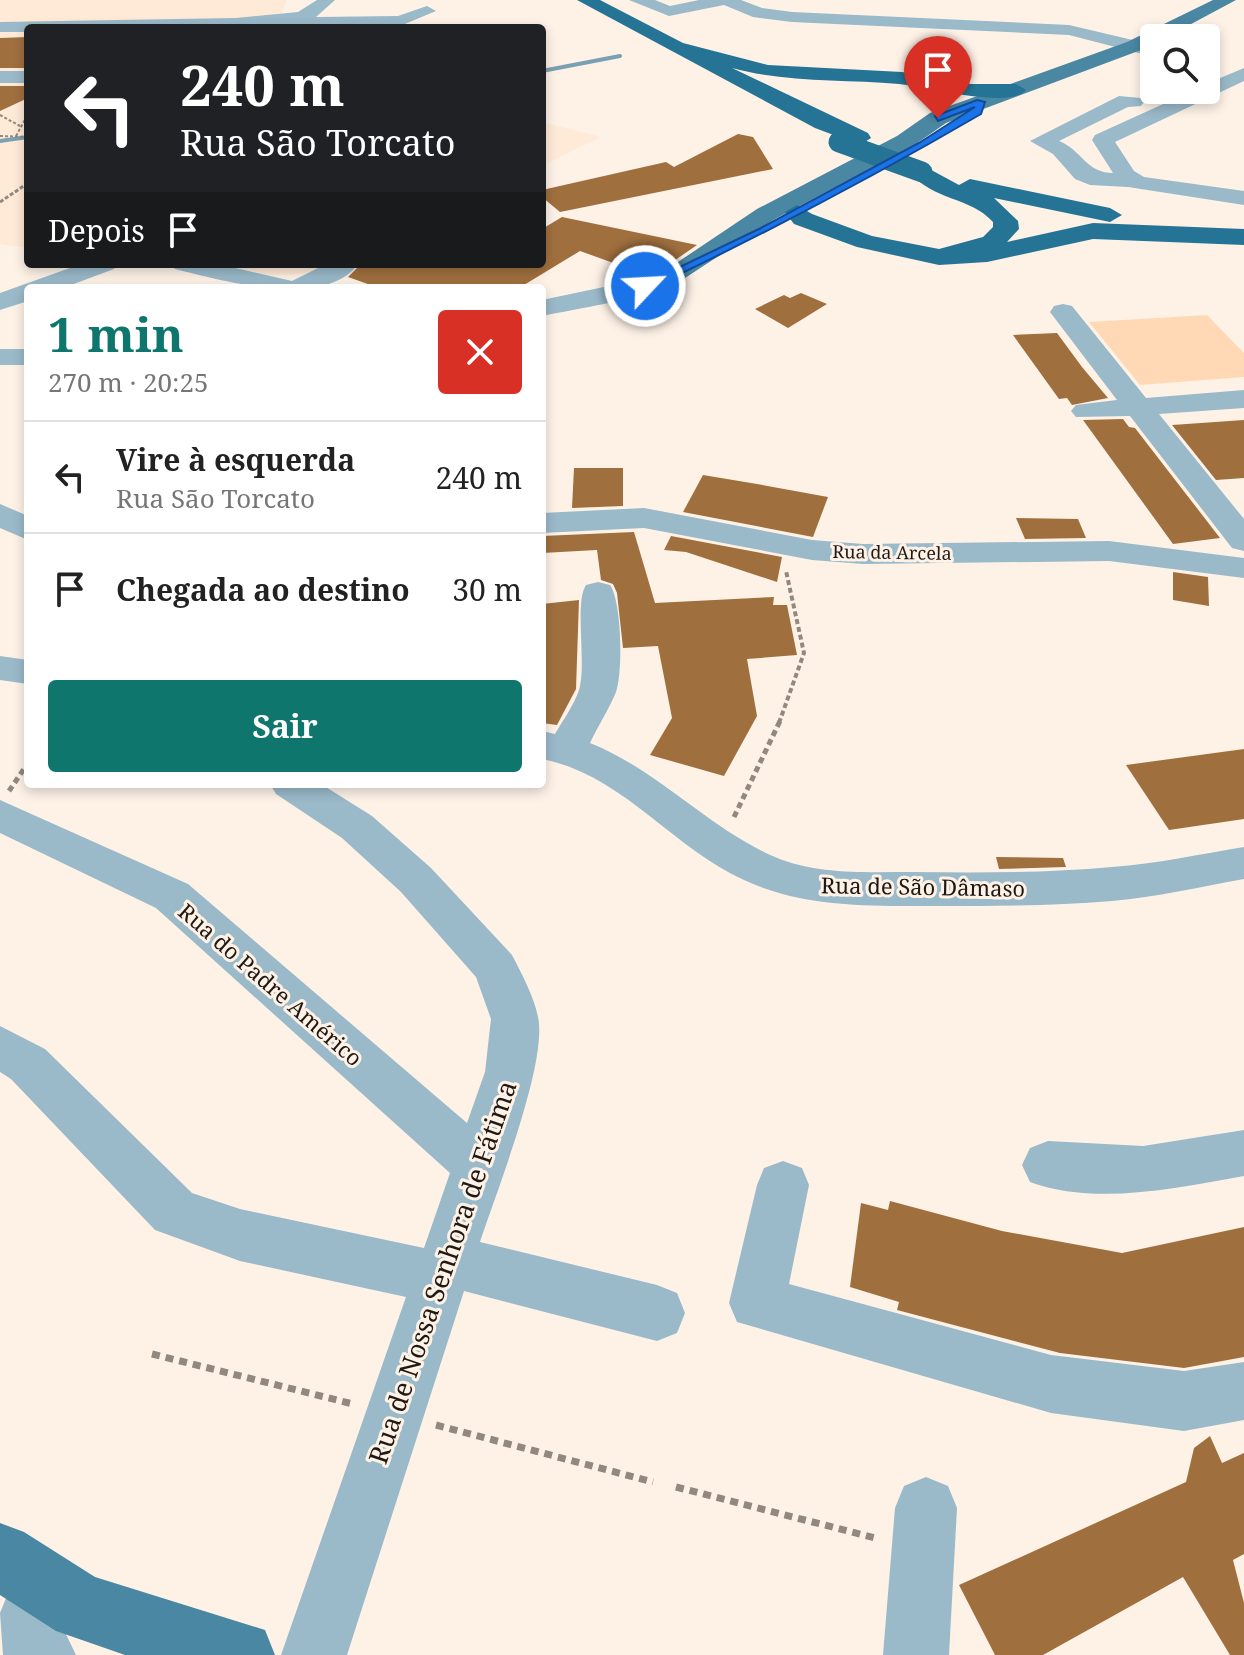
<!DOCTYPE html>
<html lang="pt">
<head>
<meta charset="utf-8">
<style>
  :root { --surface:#fff; --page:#f6f6f6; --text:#222; --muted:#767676; --line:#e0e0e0; --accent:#0f766e }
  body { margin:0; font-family:"Noto Serif",serif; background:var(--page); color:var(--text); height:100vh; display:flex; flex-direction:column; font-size:30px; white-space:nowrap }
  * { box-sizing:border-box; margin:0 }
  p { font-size:26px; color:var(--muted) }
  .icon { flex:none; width:44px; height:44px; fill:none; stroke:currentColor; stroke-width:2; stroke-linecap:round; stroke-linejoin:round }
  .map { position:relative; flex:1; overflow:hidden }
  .sheet { position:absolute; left:24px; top:284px; width:522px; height:504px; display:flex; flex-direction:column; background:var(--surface); border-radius:8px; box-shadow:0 4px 12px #0003 }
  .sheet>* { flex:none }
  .guide { position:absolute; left:24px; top:24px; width:522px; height:244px; border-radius:8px; box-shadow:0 4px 12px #0003; background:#202124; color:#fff; overflow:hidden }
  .tools { position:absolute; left:1140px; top:24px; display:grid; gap:16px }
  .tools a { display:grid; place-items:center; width:80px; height:80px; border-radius:8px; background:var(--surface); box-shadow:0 4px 12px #0003; font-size:40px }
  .pin { position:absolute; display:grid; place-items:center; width:68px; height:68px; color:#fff; margin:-82px -34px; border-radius:50% 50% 50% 0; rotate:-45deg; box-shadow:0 0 8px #0007 }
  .pin .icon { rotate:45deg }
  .me { position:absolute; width:88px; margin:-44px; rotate:65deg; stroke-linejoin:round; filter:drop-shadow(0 0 6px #0008) }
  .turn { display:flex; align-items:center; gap:28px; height:168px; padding:0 24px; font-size:36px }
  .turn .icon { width:104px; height:104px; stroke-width:2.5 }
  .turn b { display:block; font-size:56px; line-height:68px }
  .then { display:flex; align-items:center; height:76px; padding:0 24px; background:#0003; gap:16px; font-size:30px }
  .round { display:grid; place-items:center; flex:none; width:84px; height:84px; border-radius:8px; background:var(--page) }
  .overview { display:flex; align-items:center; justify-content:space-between; height:136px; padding:0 24px }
  h1 { font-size:48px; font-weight:700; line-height:60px; color:var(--accent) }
  .button { display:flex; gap:16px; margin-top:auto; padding:16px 24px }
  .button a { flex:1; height:92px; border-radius:8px; background:var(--accent); color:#fff; font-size:32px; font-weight:700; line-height:92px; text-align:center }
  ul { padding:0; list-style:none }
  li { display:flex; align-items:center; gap:24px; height:112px; padding:0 24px; border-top:2px solid var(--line) }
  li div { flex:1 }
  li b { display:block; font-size:30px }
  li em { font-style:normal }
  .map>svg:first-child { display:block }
  .built { fill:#ffead7 }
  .green { fill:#ffd9b6 }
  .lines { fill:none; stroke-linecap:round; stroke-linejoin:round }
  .stream { stroke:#7aa0b3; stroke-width:4 }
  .building { fill:#a06f3e }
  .path-far4 { stroke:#91887f; stroke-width:2; stroke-dasharray:3 2; stroke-linecap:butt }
  .path-far3 { stroke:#91887f; stroke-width:3; stroke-dasharray:4 2; stroke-linecap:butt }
  .path-far2 { stroke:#91887f; stroke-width:4; stroke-dasharray:5 3; stroke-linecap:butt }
  .path-far1 { stroke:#91887f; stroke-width:5; stroke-dasharray:6 4; stroke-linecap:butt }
  .path { stroke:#91887f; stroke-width:7; stroke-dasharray:8 6; stroke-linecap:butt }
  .minor { fill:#9ab9c9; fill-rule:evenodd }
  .major { fill:#4a87a3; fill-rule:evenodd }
  .highway { fill:#257495; fill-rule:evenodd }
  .highway-bridge { stroke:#257495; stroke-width:21 }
  .route { fill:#1a73e8; stroke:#114b97; stroke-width:2 }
  .labels { text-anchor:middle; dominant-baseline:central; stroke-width:6; stroke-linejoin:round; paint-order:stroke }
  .far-street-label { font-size:18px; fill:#201913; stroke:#fef2e7 }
  .street-label { font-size:22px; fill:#201913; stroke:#fef2e7 }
  .near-street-label { font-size:26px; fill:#201913; stroke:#fef2e7 }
</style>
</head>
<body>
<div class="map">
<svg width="1244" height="1655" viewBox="0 0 1244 1655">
  <rect width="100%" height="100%" fill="#fef2e7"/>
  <g class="built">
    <polygon points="0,0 287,0 276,27 369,28 28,28 28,248 0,244"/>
    <polygon points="542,122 601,137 542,166"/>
    <polygon points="217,264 328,264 313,272 289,275 269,275"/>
  </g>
  <polygon class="green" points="1207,315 1244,353 1244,377 1140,385 1089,322"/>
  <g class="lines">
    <g class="stream">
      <polyline points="542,71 620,56"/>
      <polyline points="0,141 28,137"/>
    </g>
  </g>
  <g class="building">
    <polygon points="28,37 28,68 0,68 0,38"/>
    <polygon points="0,86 28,86 28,98 0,111"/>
    <polygon points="738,134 753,137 773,169 560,212 542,197 542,190 666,162 674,167"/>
    <polygon points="562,217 697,245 668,265 644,274 580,251 519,288 379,288 348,277 361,264 542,264 542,229"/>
    <polygon points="801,293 827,304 788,328 755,309 784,295 790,298"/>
    <polygon points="1057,333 1082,367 1108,398 1072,405 1067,398 1059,399 1013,335"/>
    <polygon points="1123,419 1129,427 1135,428 1220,538 1173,544 1083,420"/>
    <polygon points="1244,420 1244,478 1216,480 1172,425"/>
    <polygon points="574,468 623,468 623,506 572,508"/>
    <polygon points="703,475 757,484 828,497 813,537 683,512"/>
    <polygon points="1016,518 1078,519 1086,538 1025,539"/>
    <polygon points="634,532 655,603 774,597 773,605 787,605 797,655 747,659 757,716 724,776 650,755 672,718 658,646 623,648 617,593 613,584 601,580 597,550 542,553 542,536"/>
    <polygon points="671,536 782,557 777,582 686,552 664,550"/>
    <polygon points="1173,572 1208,577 1209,606 1173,600"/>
    <polygon points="579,600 576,689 557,725 542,723 542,604"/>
    <polygon points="1244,749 1244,819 1169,830 1126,765"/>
    <polygon points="996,857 1063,858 1066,867 999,869"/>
    <polygon points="890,1201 1002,1231 1122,1253 1244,1227 1244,1357 1184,1368 1060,1353 897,1310 899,1302 850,1287 861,1203 888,1210"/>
    <polygon points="1210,1436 1222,1463 1244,1453 1244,1554 1233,1560 1244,1603 1244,1655 1230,1655 1183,1577 1043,1655 995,1655 959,1585 1186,1482 1194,1448"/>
  </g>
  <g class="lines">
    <g class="path-far4">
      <polyline points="0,115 20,126"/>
      <polyline points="0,136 28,137"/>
      <polyline points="16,136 28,114"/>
    </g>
    <polyline class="path-far3" points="0,202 28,183"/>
    <polyline class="path-far2" points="779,723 804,653 786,571"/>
    <g class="path-far1">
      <polyline points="9,791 28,763"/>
      <polyline points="734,817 780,721"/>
    </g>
    <g class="path">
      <polyline points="152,1354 353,1404"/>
      <polyline points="436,1425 653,1482"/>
      <polyline points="676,1487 879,1539"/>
    </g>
    <g class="minor">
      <polygon points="317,0 335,0 316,17 398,16 427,6 436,11 400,26 28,28 28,32 0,32 0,22 236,18 298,12"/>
      <polygon points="629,0 655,0 670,6 699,0 741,0 762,8 792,12 1069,25 1154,45 1154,57 1069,35 792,22 753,17 724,5 669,16"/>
      <path d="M1244 68V81L1115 142 1134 171 1144 177 1244 191V205L1128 187 1090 185 1075 179 1053 154 1030 141 1119 96 1141 98 1144 102 1141 106 1128 107 1059 141C1082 150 1086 173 1113 173L1092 140 1095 135 1194 90H1206V84Z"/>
      <rect x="0" y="71" width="28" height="12"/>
      <polygon points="81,264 118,264 114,269 63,288 28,288 28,301 0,310 0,293"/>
      <path d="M171 264H218L292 281 326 264H358C326 310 219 280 175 269Z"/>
      <path d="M673 266 686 274C671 295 570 310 542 316V300L637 280Z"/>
      <polygon points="1063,304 1072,306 1146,398 1244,390 1244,408 1159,414 1244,519 1244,551 1232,548 1130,416 1076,417 1071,411 1076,405 1117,400 1050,312 1054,306"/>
      <rect x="0" y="349" width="28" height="16"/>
      <polygon points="0,504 28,516 28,540 0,528"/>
      <polygon points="644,508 812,540 863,544 1109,541 1244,558 1244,578 1109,561 863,564 812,560 644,528 542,533 542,513"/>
      <path d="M598 582 610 585C622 602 623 672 616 692 609 709 598 726 590 743 658 770 708 828 775 857 817 875 867 872 912 872 979 873 1046 873 1112 867 1157 864 1200 854 1244 847V879C1200 887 1156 897 1112 901 1053 906 994 906 935 906 870 906 804 908 744 880 671 847 623 775 542 759V731L555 734C563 720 574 705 579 690 587 664 574 603 586 585Z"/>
      <polygon points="0,656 28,660 28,684 0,680"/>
      <path d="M270 784H321L372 816 431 868 512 955C522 974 534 997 538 1017 548 1062 496 1193 480 1242L657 1285 677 1293 685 1313 677 1333 657 1341 464 1291 347 1655H281L406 1297 240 1261 155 1230 11 1079 0 1072V1026L45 1049 192 1193 240 1209 424 1248 450 1173 156 908 0 833V800L188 884 467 1123 485 1072 491 1019 476 977 401 892 342 838 276 794Z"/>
      <path d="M1244 1130V1176C1177 1188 1095 1206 1030 1182L1022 1165 1030 1148 1048 1141 1143 1146Z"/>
      <polygon points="783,1161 802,1168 809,1185 789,1284 1051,1355 1184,1371 1244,1362 1244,1420 1184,1431 1051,1413 737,1322 729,1303 757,1185 764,1168"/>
      <polygon points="926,1477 948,1486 957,1508 949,1655 883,1655 895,1508 904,1486"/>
      <polygon points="44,1552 67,1561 76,1584 61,1624 76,1655 3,1655 0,1613 21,1561"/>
    </g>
    <g class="major">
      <polygon points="1213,0 1236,0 1165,38 1154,38 1154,44 1141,50 946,123 913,146 775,219 682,280 664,280 660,274 757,209 897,136 930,113 1127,42"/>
      <polygon points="0,1523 24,1532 95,1577 265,1630 275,1655 125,1655 56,1631 0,1595"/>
    </g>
    <g class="highway">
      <path d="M577 0H600L683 43 768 65 902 72 971 84H1016L1026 90C1010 110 925 86 899 84 843 79 787 83 732 68L868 133 871 138 860 145 815 128Z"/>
      <path d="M922 165 959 185 970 179 1110 208 1122 215 1110 222 994 198 1018 221 1019 229 1007 242 1093 223 1244 229V245L1093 239 987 262 939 265 857 247 794 224 785 212 797 205 812 214 872 236 939 249 983 237 993 227V222C971 197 931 200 910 172Z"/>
    </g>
    <polyline class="highway-bridge" points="839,142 922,172"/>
  </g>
  <path class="route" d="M977 100 985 102 981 114C873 177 762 235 649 289L640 286 761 228 919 143 975 107 938 121 935 116Z"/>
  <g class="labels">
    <g class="far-street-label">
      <text transform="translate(892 552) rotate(1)">Rua da Arcela</text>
    </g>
    <g class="street-label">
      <text transform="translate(923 886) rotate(1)">Rua de São Dâmaso</text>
      <text transform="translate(271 984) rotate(41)">Rua do Padre Américo</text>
    </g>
    <g class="near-street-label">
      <text transform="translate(442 1272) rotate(-71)">Rua de Nossa Senhora de Fátima</text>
    </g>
  </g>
</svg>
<div class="tools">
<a><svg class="icon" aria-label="search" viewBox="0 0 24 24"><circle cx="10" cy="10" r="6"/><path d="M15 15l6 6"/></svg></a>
</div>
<div class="pin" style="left:938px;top:118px;background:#d93025"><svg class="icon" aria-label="arrive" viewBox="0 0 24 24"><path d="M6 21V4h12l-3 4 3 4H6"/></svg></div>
<svg class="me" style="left:645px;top:286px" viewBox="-20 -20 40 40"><circle r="17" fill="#1a73e8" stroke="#fff" stroke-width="3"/><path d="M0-11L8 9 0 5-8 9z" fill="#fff"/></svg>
<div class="guide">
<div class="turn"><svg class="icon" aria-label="left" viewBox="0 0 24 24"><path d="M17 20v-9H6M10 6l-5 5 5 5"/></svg><div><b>240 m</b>Rua São Torcato</div></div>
<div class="then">Depois<svg class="icon" aria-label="arrive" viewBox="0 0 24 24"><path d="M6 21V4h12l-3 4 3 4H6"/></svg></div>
</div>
<section class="sheet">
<div class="overview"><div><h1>1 min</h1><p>270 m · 20:25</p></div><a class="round" style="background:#d93025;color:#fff"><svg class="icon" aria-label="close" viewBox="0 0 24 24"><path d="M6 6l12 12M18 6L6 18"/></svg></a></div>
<ul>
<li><svg class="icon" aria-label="left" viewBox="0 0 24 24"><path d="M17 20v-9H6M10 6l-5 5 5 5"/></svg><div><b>Vire à esquerda</b><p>Rua São Torcato</p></div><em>240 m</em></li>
<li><svg class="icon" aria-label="arrive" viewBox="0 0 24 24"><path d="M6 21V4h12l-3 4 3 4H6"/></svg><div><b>Chegada ao destino</b></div><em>30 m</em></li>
</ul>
<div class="button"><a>Sair</a></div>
</section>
</div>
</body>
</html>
